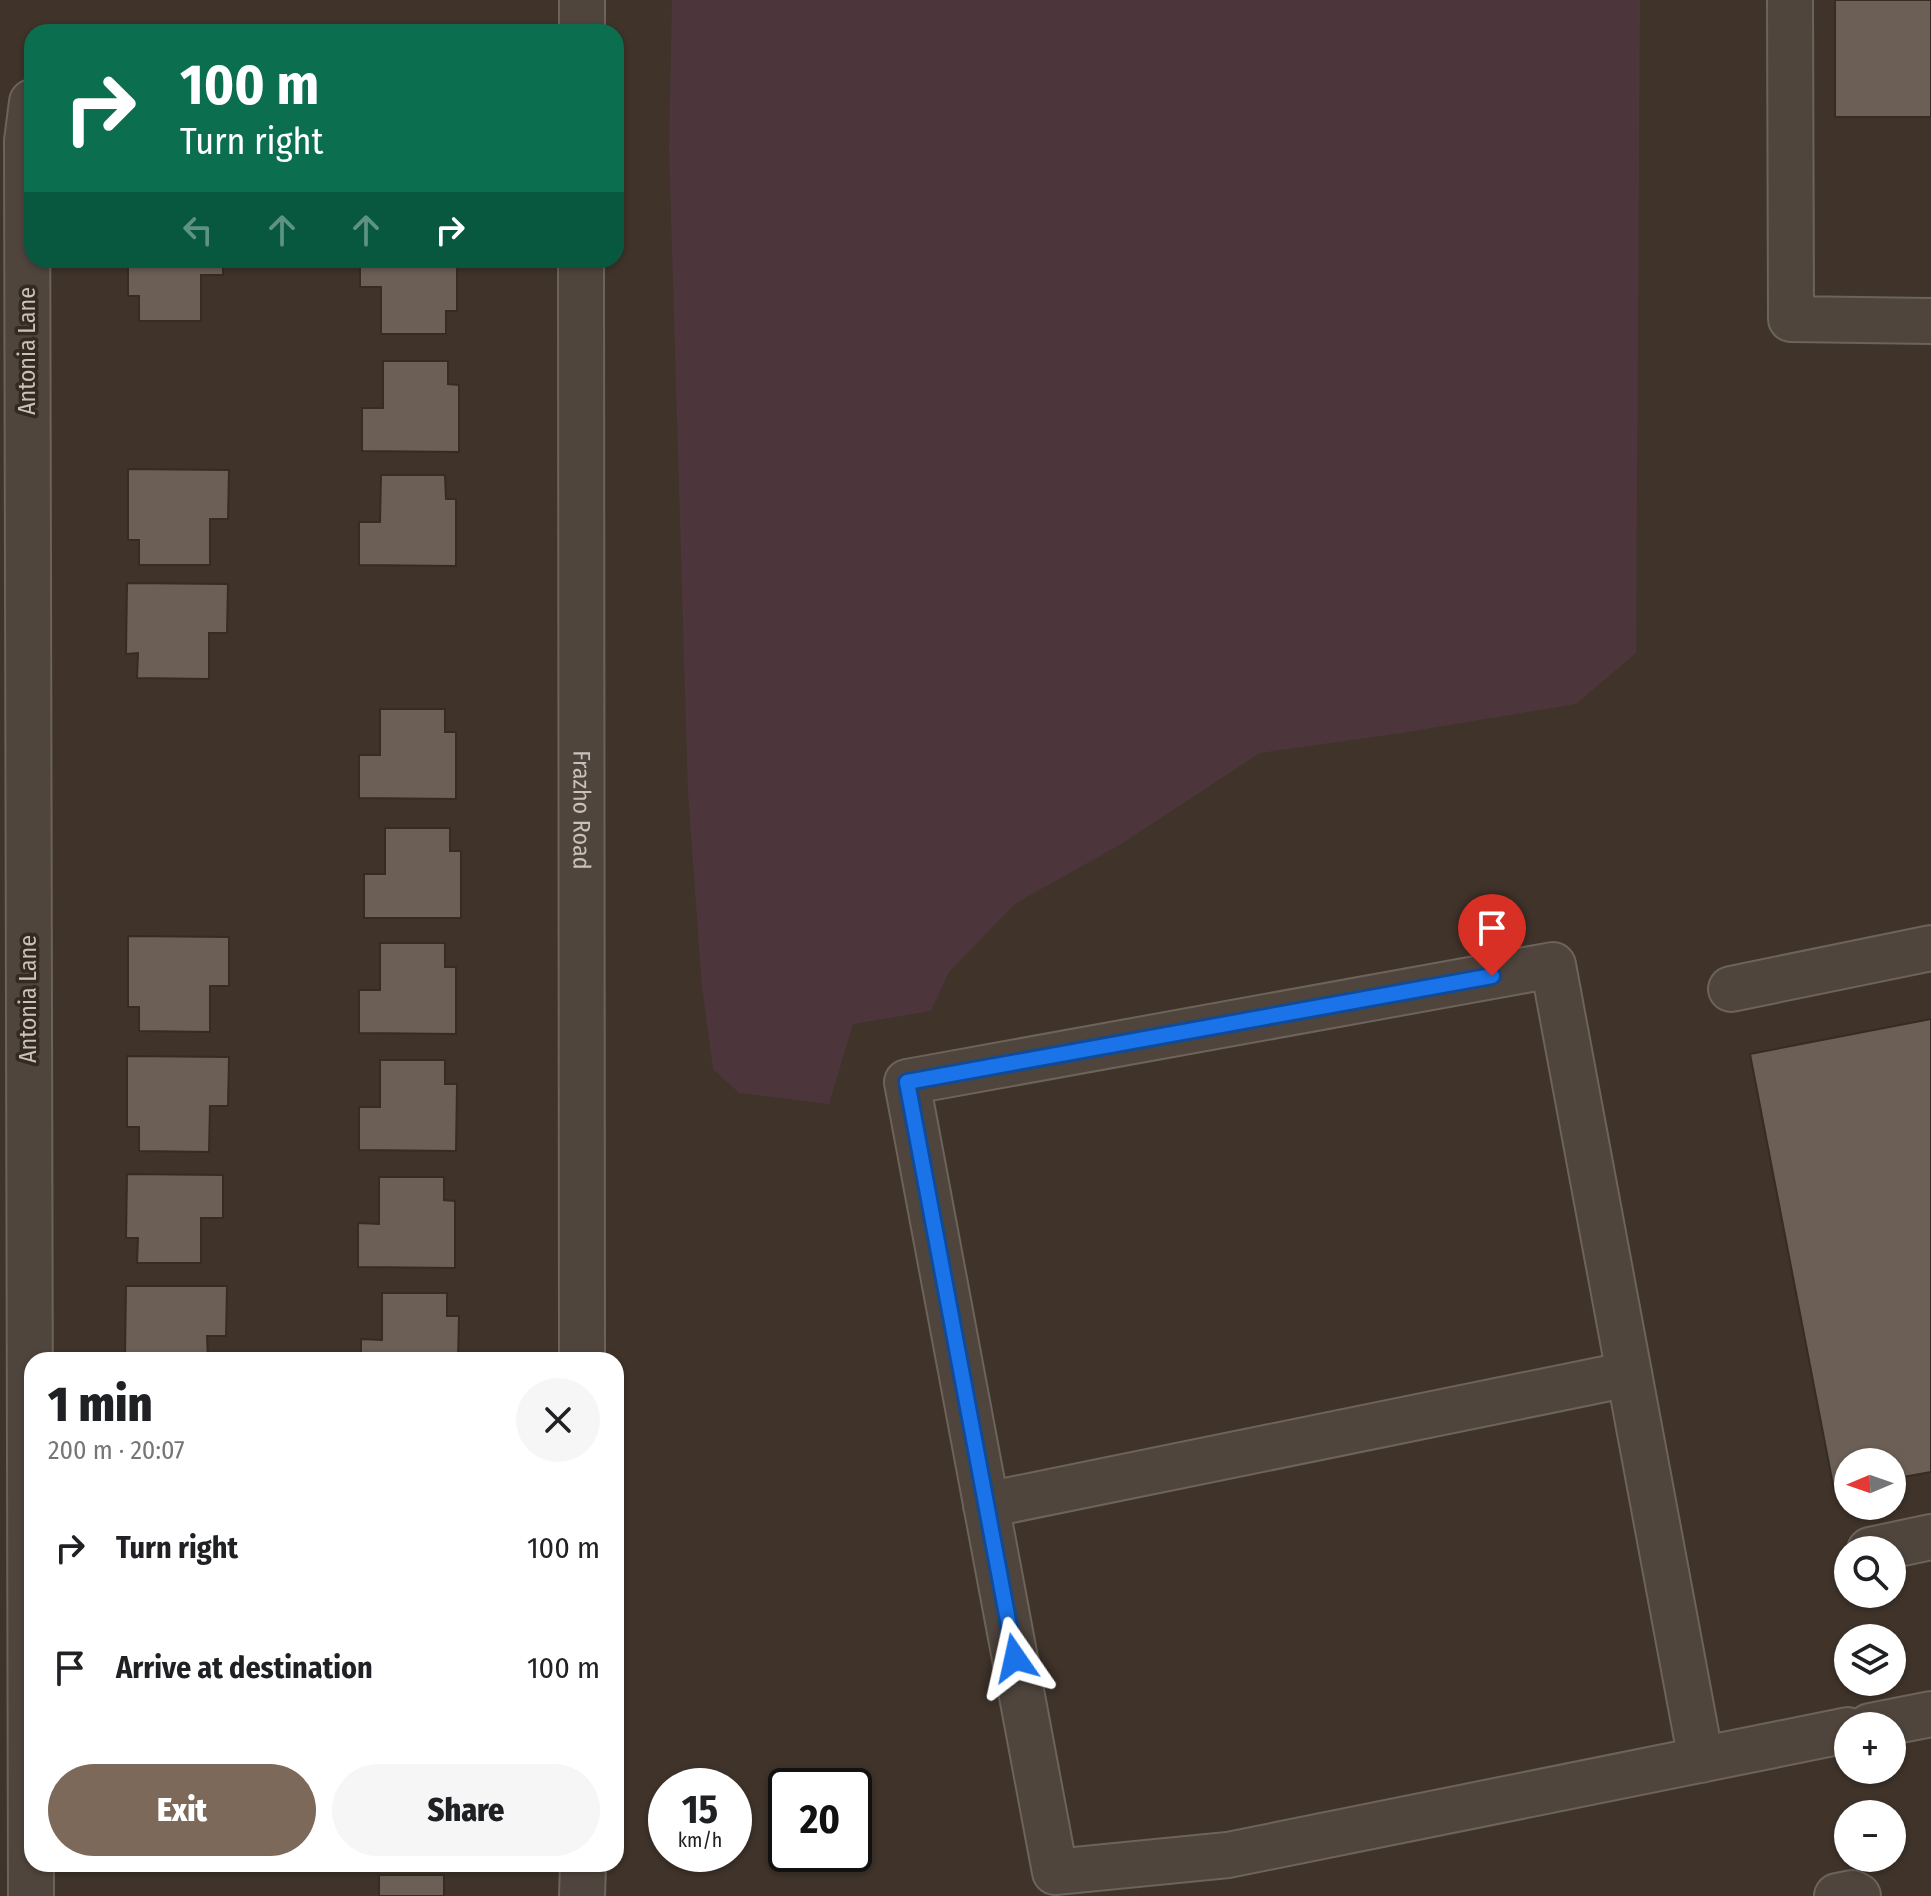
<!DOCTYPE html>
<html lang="en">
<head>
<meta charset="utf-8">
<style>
  :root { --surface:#fff; --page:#f6f6f6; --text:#202124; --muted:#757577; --accent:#7c695a }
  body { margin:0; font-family:"Fira Sans Condensed",sans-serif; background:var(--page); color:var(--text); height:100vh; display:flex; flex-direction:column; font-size:30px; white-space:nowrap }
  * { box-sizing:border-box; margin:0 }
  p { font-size:26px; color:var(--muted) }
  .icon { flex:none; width:44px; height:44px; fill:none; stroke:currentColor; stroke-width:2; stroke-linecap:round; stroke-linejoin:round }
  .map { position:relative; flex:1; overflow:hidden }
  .side { position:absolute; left:24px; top:1352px; width:600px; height:520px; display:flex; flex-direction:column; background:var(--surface); border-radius:24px; box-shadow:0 2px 6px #0004 }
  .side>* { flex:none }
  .hud { position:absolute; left:24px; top:24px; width:600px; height:244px; border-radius:24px; box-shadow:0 2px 6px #0004; background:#0b6e4f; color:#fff; overflow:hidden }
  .needle { width:52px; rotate:268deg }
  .fabs { position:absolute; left:1834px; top:1448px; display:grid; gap:16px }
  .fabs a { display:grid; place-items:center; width:72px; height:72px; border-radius:50%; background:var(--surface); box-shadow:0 2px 6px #0004; font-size:40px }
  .speed { position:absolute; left:648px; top:1768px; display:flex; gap:16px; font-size:40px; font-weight:700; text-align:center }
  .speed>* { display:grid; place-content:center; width:104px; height:104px; border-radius:50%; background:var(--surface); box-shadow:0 2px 6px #0004; line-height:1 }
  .speed small { font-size:20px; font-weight:400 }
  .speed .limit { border:4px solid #111; border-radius:12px; background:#fff; color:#111 }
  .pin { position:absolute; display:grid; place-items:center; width:68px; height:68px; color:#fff; margin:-82px -34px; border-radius:50% 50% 50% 0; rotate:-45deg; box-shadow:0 0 8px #0007 }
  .pin .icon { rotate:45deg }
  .me { position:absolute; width:88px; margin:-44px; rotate:349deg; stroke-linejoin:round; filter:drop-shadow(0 0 6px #0008) }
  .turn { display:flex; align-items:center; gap:28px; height:168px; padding:0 24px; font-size:36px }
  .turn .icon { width:104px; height:104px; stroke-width:2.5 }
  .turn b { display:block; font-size:56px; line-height:68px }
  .lanes { display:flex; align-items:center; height:76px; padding:0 24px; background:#0003; justify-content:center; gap:40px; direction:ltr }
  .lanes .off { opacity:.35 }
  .round { display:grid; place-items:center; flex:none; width:84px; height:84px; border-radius:42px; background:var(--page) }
  .headline { display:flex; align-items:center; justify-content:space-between; height:136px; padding:0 24px }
  h1 { font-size:48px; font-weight:800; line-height:60px }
  .button { display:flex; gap:16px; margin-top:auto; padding:16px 24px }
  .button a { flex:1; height:92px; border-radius:48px; background:var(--accent); color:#fff; font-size:32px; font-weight:800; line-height:92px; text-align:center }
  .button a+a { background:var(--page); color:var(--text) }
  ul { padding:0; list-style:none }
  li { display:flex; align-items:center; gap:24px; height:120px; padding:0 24px }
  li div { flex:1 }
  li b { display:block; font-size:30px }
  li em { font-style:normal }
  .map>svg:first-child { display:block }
  .green { fill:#4c363b }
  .building { fill:#6c5f55; stroke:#362c24; stroke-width:2 }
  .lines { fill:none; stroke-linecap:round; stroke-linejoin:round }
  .minor-casing { stroke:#6c635b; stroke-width:48 }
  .minor { stroke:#4f453d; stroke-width:44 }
  .route-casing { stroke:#114b97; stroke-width:20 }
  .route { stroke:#1a73e8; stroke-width:14 }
  .labels { text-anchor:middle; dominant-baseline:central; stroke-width:7; stroke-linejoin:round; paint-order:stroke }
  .street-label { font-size:24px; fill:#c9c1ba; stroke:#342a22 }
</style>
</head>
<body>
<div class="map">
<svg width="1931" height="1896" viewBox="0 0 1931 1896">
  <rect width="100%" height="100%" fill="#3f332a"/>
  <polygon class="green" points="672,0 1640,0 1636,653 1576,704 1401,733 1260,753 1118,846 1016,903 949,972 931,1011 853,1024 829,1104 739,1093 713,1069 702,987 688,794 669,147"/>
  <g class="building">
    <rect x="1835" y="0" width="96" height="117"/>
    <polygon points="128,260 223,260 223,275 201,275 201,321 139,321 139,296 128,296"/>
    <polygon points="360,260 457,260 457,311 446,311 446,334 381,334 381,287 360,287"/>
    <polygon points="383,361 448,361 448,384 459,385 459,452 362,451 362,408 383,408"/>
    <polygon points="128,469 229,470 228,519 210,519 210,565 139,565 139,540 128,540"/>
    <polygon points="381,475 445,475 446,499 456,499 456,566 359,565 359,522 380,522"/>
    <polygon points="127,583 228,584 227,633 209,633 209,679 137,678 138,653 126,654"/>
    <polygon points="380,709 445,709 445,732 456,732 456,799 359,798 359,755 380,755"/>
    <polygon points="385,828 450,828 450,851 461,851 461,918 364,918 364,874 385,874"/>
    <polygon points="128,936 229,937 229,986 210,986 210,1032 139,1031 139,1007 128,1007"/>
    <polygon points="380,943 445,943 445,967 456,967 456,1034 359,1033 359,990 380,990"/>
    <polygon points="1931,1019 1931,1472 1892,1479 1892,1462 1848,1462 1848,1487 1834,1490 1750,1054"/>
    <polygon points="127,1056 229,1057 228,1106 210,1106 209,1152 139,1151 139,1127 127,1127"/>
    <polygon points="380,1060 445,1060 445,1084 457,1084 456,1151 359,1150 359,1107 380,1107"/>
    <polygon points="127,1174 223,1175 223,1218 201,1218 201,1263 137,1263 138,1238 126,1238"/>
    <polygon points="379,1177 444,1177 444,1200 455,1201 455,1268 358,1267 358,1223 379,1224"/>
    <polygon points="126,1286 227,1286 226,1336 207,1336 208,1360 137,1360 137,1356 125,1356"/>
    <polygon points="382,1293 447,1293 447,1316 459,1316 458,1360 361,1360 361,1339 382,1340"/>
    <rect x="379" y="1875" width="65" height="21"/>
  </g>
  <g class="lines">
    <defs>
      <g id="minor">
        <polyline points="1790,0 1791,319 1931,321"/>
        <polyline points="582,32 582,0"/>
        <path id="s1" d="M581 260 582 1360"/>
        <polyline points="1731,989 1931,948"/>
        <polyline points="986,1505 1629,1374"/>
        <polyline points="1870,1550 1931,1537"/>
        <polyline points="1870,1726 1931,1714"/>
        <polyline points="1701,1760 1553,965 907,1082 1055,1872 1228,1855 1848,1730"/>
        <polyline points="31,1896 27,141 32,102"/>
        <polyline points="582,1896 583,1864"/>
        <polyline points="1837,1896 1852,1893 1858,1896"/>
      </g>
    </defs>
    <use href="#minor" class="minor-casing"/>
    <use href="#minor" class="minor"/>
  </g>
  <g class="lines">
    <defs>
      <polyline id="route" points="1015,1658 907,1082 1492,976"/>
    </defs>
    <use href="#route" class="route-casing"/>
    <use href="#route" class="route"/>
  </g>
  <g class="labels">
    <g class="street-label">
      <text transform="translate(27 351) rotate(-90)">Antonia Lane</text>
      <text stroke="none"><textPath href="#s1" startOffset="550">Frazho Road</textPath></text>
      <text transform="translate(28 999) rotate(-90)">Antonia Lane</text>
    </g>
  </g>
</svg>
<div class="fabs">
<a><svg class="needle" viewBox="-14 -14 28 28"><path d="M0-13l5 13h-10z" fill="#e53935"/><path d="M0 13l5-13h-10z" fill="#757577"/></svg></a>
<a><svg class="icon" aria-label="search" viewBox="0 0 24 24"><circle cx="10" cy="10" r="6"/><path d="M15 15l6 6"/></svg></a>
<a><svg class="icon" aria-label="layers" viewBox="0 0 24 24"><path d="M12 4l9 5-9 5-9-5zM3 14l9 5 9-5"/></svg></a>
<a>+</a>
<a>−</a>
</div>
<div class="speed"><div>15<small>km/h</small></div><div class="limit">20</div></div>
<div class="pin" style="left:1492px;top:976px;background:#d93025"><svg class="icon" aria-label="arrive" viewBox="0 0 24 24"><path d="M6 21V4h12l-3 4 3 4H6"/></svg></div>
<svg class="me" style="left:1015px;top:1658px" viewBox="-20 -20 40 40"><path d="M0-17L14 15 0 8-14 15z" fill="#1a73e8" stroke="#fff" stroke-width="4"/></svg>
<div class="hud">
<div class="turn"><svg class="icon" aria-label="right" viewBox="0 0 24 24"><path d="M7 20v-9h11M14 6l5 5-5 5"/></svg><div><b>100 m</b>Turn right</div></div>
<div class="lanes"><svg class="icon off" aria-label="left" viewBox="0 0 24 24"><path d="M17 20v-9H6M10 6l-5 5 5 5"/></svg><svg class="icon off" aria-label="ahead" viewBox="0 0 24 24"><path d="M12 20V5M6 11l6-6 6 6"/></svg><svg class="icon off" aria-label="ahead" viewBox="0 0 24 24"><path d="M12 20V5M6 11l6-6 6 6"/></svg><svg class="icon" aria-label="right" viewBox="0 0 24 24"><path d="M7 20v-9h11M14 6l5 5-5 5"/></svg></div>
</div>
<section class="side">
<div class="headline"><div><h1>1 min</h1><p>200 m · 20:07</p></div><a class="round"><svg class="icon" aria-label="close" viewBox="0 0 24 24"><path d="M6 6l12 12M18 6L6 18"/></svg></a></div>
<ul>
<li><svg class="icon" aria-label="right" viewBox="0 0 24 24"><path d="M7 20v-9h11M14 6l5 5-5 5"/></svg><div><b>Turn right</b></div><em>100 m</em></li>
<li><svg class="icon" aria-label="arrive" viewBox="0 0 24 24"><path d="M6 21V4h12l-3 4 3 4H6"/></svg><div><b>Arrive at destination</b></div><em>100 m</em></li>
</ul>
<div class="button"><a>Exit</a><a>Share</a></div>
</section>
</div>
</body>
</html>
